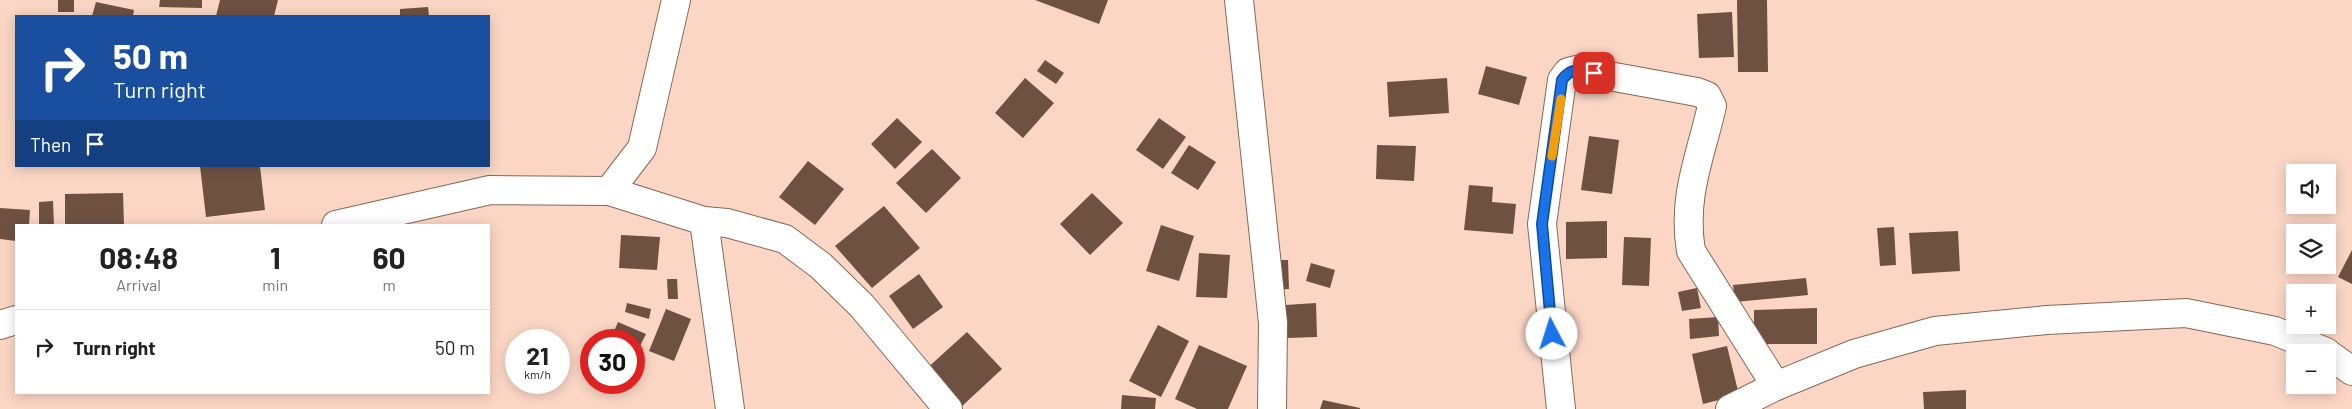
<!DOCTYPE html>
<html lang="en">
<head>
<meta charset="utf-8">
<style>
  :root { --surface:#fff; --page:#f6f6f6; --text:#222; --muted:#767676; --line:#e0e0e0 }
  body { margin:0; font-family:Barlow,sans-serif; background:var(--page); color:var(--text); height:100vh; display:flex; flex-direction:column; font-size:19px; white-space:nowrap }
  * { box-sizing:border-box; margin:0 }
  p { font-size:16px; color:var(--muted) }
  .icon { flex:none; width:28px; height:28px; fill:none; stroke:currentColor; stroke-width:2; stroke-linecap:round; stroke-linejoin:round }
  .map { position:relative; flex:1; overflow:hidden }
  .side { position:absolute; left:15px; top:224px; width:475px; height:170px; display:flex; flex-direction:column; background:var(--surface); border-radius:0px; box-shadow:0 2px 12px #0003 }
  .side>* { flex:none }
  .banner { position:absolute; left:15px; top:15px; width:475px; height:152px; border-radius:0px; box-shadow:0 2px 12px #0003; background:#1a4fa0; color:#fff; overflow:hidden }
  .tools { position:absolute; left:2286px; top:164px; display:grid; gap:10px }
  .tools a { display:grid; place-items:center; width:50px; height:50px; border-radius:0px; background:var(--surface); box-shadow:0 2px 12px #0003; font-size:25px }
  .speed { position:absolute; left:505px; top:329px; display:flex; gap:10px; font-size:25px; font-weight:700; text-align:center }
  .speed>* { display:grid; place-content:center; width:65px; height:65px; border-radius:50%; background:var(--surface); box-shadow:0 2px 12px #0003; line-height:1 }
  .speed small { font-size:12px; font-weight:400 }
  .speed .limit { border:8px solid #d22; background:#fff; color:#111 }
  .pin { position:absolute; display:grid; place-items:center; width:42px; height:42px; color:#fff; margin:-21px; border-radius:10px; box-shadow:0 2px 8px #0006 }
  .me { position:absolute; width:55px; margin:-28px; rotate:355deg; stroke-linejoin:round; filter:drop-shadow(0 0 4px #0008) }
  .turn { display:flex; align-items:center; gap:18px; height:105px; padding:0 15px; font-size:22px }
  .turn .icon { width:65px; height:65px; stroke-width:2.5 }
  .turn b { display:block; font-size:35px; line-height:42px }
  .then { display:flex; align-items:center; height:48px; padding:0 15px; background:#0003; gap:10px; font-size:19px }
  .eta { display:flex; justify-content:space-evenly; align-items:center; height:85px; text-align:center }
  .eta b { font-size:30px; font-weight:700; line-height:35px }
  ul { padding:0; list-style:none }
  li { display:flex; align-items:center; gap:15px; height:75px; padding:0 15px; border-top:1px solid var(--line) }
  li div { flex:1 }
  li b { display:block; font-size:19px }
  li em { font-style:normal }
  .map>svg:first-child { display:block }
  .building { fill:#6f5142 }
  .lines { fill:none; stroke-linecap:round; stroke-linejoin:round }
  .minor-casing { stroke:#876758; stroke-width:30 }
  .minor { stroke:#fff; stroke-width:28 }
  .route-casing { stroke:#114b97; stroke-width:12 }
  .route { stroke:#1a73e8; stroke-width:9 }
  .slow { stroke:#f59e0b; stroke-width:9 }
</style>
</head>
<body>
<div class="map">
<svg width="2352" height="409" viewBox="0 0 2352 409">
  <rect width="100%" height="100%" fill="#fbd6c5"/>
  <g class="building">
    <rect x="58" y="0" width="16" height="12"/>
    <polygon points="160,0 202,0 202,8 159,7"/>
    <polygon points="220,0 278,0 274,16 216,16"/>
    <polygon points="1035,0 1108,0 1099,24"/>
    <polygon points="1737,0 1767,0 1768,72 1738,72"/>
    <polygon points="96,2 134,10 133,16 92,16"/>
    <polygon points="428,7 429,16 400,16 400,9"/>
    <polygon points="1732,12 1734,57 1699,58 1697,14"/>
    <polygon points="1045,60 1064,73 1056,84 1037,71"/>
    <polygon points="1486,66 1527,77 1519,105 1478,94"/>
    <polygon points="1025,78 1054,103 1023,138 995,113"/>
    <polygon points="1447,78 1449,113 1389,117 1387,82"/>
    <polygon points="897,118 922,142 895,169 871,144"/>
    <polygon points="1159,118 1186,137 1163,169 1136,150"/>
    <polygon points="1589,136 1619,140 1612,194 1581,190"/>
    <polygon points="1189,145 1216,162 1198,190 1171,173"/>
    <polygon points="1377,145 1416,146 1414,181 1376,179"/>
    <polygon points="932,149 961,178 926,213 896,183"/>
    <polygon points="808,161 844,189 815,225 779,197"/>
    <polygon points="200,166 260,166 265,210 206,217"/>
    <polygon points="1469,185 1493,187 1492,202 1516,204 1513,234 1464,230"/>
    <polygon points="123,193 124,225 65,225 65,194"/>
    <polygon points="1092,193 1123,223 1090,255 1060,224"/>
    <polygon points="53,201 54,225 39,225 39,202"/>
    <polygon points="884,206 920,248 872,288 835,246"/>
    <polygon points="0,208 30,210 29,225 16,225 16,241 0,239"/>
    <polygon points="1607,221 1607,258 1566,259 1566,222"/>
    <polygon points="1161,225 1194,236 1179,281 1146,271"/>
    <polygon points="1894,227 1896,265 1880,266 1877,228"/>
    <polygon points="1958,231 1960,271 1912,274 1909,233"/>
    <polygon points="621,235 660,237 657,270 619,268"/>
    <polygon points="1624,237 1651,238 1649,286 1622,285"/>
    <polygon points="2352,250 2352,284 2338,277"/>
    <polygon points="1199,253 1230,255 1227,298 1196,297"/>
    <polygon points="1276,260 1288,260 1289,289 1277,290"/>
    <polygon points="1311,263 1335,270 1330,288 1306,281"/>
    <polygon points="919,274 943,307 913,329 889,296"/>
    <polygon points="1806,278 1808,295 1735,302 1733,285"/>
    <polygon points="667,279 677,279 678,299 668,299"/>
    <polygon points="1697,288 1701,308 1682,311 1678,292"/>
    <polygon points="627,303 651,309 649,319 625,312"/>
    <polygon points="1316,303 1317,337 1287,338 1285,305"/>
    <polygon points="1817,308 1817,344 1754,344 1754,310"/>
    <polygon points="666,309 691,319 674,361 649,351"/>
    <polygon points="1718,317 1719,336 1690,339 1689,319"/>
    <polygon points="618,322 646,334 638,350 634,348 634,340 611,338"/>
    <polygon points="1158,325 1189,341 1161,397 1129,381"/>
    <polygon points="967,332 1002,369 960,408 924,371"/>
    <polygon points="1199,345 1247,366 1228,409 1197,409 1175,399"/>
    <polygon points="1727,346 1739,395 1703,404 1692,354"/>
    <polygon points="1966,390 1966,409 1924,409 1923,392"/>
    <polygon points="1122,395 1156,398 1155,409 1121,409"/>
    <polygon points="1323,400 1360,408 1360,409 1320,409"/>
  </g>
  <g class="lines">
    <defs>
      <g id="minor">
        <polyline points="1239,0 1273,323 1272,409"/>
        <polyline points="609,191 642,148 676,0"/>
        <polyline points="704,221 730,409"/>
        <polyline points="336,225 490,190 609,191 704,221 727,223 785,239 821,266 862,306 948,409"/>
        <polyline points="0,325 16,320"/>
        <polyline points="2328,354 2352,371"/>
        <path d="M1561 409 1542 224 1562 80 1568 72 1576 70 1697 92 1707 96 1712 106C1700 158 1682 197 1691 251L1776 386"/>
        <polyline points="1730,409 1776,386 1854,354 1935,331 2047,320 2186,313 2275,331 2326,352"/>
      </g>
    </defs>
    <use href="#minor" class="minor-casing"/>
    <use href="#minor" class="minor"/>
  </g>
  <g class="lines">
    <defs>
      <path id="route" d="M1552 334 1542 224 1562 80C1571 67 1580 70 1594 73"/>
    </defs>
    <use href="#route" class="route-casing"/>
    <use href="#route" class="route"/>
    <polyline class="slow" points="1552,156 1561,99"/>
  </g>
</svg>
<div class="tools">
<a><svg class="icon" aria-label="sound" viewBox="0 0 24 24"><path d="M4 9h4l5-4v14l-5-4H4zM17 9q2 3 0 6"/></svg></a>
<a><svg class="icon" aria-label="layers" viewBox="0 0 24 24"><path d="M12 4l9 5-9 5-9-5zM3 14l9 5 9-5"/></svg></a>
<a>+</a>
<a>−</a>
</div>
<div class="speed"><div>21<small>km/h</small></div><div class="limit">30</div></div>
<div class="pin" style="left:1594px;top:73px;background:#d93025"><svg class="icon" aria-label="arrive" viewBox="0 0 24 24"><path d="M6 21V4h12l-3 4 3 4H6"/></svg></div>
<svg class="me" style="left:1552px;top:334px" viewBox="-20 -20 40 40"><circle r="19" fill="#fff"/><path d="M0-13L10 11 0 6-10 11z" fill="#1a73e8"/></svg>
<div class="banner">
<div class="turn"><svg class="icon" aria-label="right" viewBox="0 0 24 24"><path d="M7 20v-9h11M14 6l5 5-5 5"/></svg><div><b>50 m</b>Turn right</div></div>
<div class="then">Then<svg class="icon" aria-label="arrive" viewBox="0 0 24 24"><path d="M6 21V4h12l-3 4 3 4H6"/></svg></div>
</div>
<section class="side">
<div class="eta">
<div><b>08:48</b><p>Arrival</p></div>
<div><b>1</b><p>min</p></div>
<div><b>60</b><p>m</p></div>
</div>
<ul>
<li><svg class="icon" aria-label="right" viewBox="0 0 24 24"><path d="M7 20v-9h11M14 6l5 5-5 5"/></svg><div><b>Turn right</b></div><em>50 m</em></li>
</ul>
</section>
</div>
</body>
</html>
